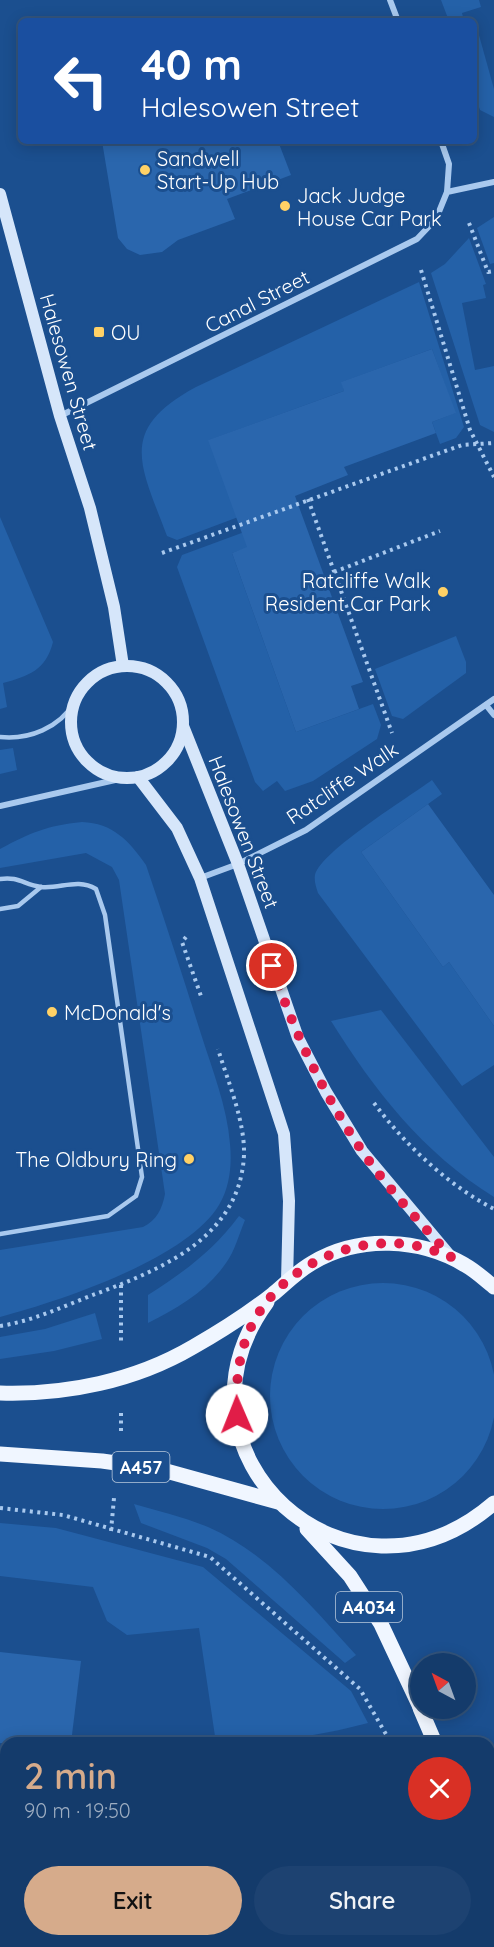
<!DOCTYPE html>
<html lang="en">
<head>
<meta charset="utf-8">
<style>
  :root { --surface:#143b6b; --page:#1d4271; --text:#f1f3f6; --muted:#9dadc1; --line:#33557e; --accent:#d6ab8b }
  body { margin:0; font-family:Quicksand,sans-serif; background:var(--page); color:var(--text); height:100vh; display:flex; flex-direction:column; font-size:22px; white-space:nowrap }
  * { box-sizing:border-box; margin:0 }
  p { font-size:20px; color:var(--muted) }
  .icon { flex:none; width:33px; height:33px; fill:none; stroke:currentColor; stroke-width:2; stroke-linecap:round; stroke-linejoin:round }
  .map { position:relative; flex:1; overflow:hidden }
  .drawer { position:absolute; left:0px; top:1737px; width:495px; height:210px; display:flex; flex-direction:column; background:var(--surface); border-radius:18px 18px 0 0; box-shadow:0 3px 15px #0003,0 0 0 2px var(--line) }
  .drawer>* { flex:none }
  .top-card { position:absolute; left:18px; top:18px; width:459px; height:126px; border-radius:9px; box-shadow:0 3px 15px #0003,0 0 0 2px var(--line); background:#1a4fa0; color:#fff; overflow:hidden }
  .needle { width:39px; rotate:319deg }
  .fabs { position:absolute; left:410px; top:1653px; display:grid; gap:12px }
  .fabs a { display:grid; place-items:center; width:66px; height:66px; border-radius:50%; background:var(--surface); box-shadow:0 3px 15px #0003,0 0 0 2px var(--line); font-size:30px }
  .pin { position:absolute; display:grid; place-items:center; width:51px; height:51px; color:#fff; margin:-26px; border:3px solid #fff; border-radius:50%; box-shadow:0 2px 6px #0007 }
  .me { position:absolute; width:66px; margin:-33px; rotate:359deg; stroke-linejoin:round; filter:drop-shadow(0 0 4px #0008) }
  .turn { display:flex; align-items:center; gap:21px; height:126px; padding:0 24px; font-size:27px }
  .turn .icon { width:78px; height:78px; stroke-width:2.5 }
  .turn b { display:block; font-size:42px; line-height:51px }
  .round { display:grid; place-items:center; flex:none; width:63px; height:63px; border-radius:32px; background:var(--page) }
  .summary { display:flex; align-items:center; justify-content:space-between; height:102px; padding:0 24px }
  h1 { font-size:36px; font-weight:600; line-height:45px; color:var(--accent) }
  .cta { display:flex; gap:12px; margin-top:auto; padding:12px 24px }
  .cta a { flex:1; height:69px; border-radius:36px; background:var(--accent); color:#111; font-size:24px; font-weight:600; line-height:69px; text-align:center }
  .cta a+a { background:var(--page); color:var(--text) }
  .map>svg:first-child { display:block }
  .green { fill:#2461a8 }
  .building { fill:#2a66ad }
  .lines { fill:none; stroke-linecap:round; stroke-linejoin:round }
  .path { stroke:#a9c9ee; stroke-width:4; stroke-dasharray:3 4.5; stroke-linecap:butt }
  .service { stroke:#a9c9ee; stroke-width:4.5 }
  .minor { stroke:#a9c9ee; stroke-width:6 }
  .secondary { stroke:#d6e6fa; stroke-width:12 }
  .primary { stroke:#f0f6ff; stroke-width:15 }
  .route { stroke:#e11d48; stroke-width:10; stroke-dasharray:0 18 }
  .poi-dot { fill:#ffd166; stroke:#1b4f8f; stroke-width:2 }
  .labels { text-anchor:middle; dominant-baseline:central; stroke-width:6; stroke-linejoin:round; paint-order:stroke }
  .shield { fill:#1b4f8f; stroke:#bbcadd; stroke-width:1.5 }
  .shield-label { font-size:18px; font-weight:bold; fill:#fff }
  .poi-label { font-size:20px; fill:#fff; stroke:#1b4f8f; text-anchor:start }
  .street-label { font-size:20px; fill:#fff; stroke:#1b4f8f }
</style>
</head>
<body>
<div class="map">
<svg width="494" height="1947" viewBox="0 0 494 1947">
  <rect width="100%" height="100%" fill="#1b4f8f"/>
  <g class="green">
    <polygon points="441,0 479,0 481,7 462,13 464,21 449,21"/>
    <polygon points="477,28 494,89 494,117 480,110 474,92 474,29"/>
    <polygon points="494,217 494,263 490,264 477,228"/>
    <polygon points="469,238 486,284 483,285 486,298 462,303 475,370 494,366 494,432 480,425 431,273 445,264"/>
    <path d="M419 282 464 427 456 438 440 444 432 422 455 413 432 349 342 382 344 391 209 440 241 516 177 540 167 536C141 466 116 430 196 387Z"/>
    <path d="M0 517 53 642C46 670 29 676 3 683L7 707 0 709Z"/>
    <polygon points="247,531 253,546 232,553 296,732 373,704 381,725 377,739 313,781 285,791 277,781 263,791 255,782 177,567 182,555"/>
    <polygon points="456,636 466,662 466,673 403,719 392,716 375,669"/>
    <polygon points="13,748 17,770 0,774 0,750"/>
    <path d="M432 780 442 794 361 852 443 967 449 962 494 1026V1065L462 1086 318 893C316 887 314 881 315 875 321 851 409 797 432 780Z"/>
    <path d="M82 822C113 823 129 841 146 865 165 921 183 977 201 1034 212 1069 227 1106 230 1144 232 1164 230 1187 219 1205 187 1259 60 1301 0 1317V1250L143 1227C157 1220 162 1209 165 1194L119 880 112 867 86 853 0 868V849C32 832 46 826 82 822Z"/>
    <path d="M381 1010 494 1157V1197C423 1153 374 1090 331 1021Z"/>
    <path d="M239 1216 245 1220C239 1234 235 1251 226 1263 207 1291 178 1308 148 1323V1295C185 1271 212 1252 239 1216Z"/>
    <circle cx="383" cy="1396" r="113"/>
    <polygon points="95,1313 102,1339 54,1351 0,1359 0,1337 45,1329"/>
    <path d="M134 1504C158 1511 184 1517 208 1527 269 1554 312 1607 356 1655L345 1663 226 1559 207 1548 141 1523Z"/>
    <path d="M0 1523 56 1528 203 1567 351 1691 368 1723C314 1737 272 1743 216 1743L199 1628 127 1635 107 1621 93 1587 0 1576Z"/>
  </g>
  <g class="building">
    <polygon points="102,141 278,141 291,175 227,199 235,219 178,240 162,252 140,255 127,249 118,238"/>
    <polygon points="432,349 456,413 432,422 436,433 344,467 348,475 295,496 363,682 351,686 359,709 296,732 232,553 247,547 208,440 344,391 341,382"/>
    <polygon points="428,804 494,895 494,1026 449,962 443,967 361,852"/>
    <polygon points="0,1652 81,1661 71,1743 0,1743"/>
  </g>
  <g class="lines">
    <g class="path">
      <polyline points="474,24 475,23"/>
      <polyline points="469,223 488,272 494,271"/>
      <polyline points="421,270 470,430 494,477"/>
      <polyline points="308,499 392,733"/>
      <polyline points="162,553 462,445 494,443"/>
      <polyline points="334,572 440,531"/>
      <polyline points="186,937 182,942 202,999"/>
      <path d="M374 1103C405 1145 448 1185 494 1209"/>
      <polyline points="121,1285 121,1341"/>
      <path d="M0 1326C32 1321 60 1308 90 1296 158 1271 240 1239 244 1155 245 1121 228 1082 218 1049"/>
      <polyline points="121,1431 121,1411"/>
      <polyline points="0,1508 63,1515 210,1557 360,1689 391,1743"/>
      <polyline points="111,1531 114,1498"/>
    </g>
    <g class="service">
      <path d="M0 737C29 740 59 728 75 702"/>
      <path d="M0 879C19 876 24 885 41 887 61 889 77 878 96 889L105 915 142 1177 136 1196 108 1216 0 1234"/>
      <polyline points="0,909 18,906 41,887"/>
      <polyline points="182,1941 182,1947"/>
      <polyline points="78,1947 79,1943 89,1941"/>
    </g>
    <g class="minor">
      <polyline points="390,0 398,21"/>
      <polyline points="441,141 449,164 447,192"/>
      <polyline points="60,416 417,239 436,219 447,192 494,182"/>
      <polyline points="486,705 494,715"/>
      <polyline points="0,806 124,778"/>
      <polyline points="200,878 238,864 306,830 494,699"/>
    </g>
    <g class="secondary">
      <polyline points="0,194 60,416 90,508 114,607 123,666"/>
      <circle cx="127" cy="722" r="56"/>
      <polyline points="183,726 238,864 298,1038 326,1092 362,1151 451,1257"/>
      <polyline points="138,777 177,828 200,878 284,1134 289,1201 287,1281"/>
    </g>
    <g class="primary">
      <path d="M267 1302C157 1453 348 1629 494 1503"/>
      <path d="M0 1393C66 1395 135 1381 193 1347 221 1331 248 1314 273 1294 286 1283 298 1271 312 1263 359 1235 420 1238 465 1265 476 1271 485 1280 494 1287"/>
      <polyline points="0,1454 102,1461 159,1469 278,1502"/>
      <polyline points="307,1529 350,1576 381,1624 420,1707"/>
      <polyline points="420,1708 435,1743"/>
      <polyline points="484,1941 484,1947"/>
    </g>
  </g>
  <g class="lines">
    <path class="route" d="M237 1415C236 1389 237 1364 246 1339 270 1272 348 1232 417 1246 428 1248 440 1253 451 1257 421 1223 388 1189 362 1151 323 1094 294 1032 272 966"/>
  </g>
  <g class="poi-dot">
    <circle cx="145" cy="170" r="6"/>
    <circle cx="285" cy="206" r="6"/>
    <rect x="93" y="326" width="12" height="12" rx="3"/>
    <circle cx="443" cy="592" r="6"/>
    <circle cx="52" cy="1012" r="6"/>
    <circle cx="189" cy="1159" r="6"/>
  </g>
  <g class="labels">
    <g class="shield">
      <rect x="112.5" y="1452" width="57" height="30" rx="4.5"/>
      <rect x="336" y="1592" width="66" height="30" rx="4.5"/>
    </g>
    <g class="shield-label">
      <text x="141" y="1467">A457</text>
      <text x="369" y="1607">A4034</text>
    </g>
    <g class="poi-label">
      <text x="157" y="158">Sandwell<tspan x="157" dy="23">Start-Up Hub</tspan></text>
      <text x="297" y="195">Jack Judge<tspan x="297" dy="23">House Car Park</tspan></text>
      <text x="111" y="332">OU</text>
      <text x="431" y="580" text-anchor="end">Ratcliffe Walk<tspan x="431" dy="23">Resident Car Park</tspan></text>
      <text x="64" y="1012">McDonald's</text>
      <text x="177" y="1159" text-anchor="end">The Oldbury Ring</text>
    </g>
    <g class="street-label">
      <text transform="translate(257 301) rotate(-27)">Canal Street</text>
      <text transform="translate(69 372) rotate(74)">Halesowen Street</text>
      <text transform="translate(342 783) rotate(-34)">Ratcliffe Walk</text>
      <text transform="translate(244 832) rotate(69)">Halesowen Street</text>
    </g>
  </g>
</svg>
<div class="fabs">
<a><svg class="needle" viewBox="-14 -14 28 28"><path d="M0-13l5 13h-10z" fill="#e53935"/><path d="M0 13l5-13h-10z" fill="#9dadc1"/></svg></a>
</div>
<div class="pin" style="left:272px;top:966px;background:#d93025"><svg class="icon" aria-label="arrive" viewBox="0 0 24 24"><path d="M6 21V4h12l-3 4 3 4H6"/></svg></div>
<svg class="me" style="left:237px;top:1415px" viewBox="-20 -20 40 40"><circle r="19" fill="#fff"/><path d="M0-13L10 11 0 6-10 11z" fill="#e11d48"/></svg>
<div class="top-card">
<div class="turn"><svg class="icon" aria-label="left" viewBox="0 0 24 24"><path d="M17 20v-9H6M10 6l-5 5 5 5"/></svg><div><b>40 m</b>Halesowen Street</div></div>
</div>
<section class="drawer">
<div class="summary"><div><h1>2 min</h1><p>90 m · 19:50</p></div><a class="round" style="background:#d93025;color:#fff"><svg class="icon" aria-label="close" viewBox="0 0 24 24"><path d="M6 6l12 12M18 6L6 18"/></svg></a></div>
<div class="cta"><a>Exit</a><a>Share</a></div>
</section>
</div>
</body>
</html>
